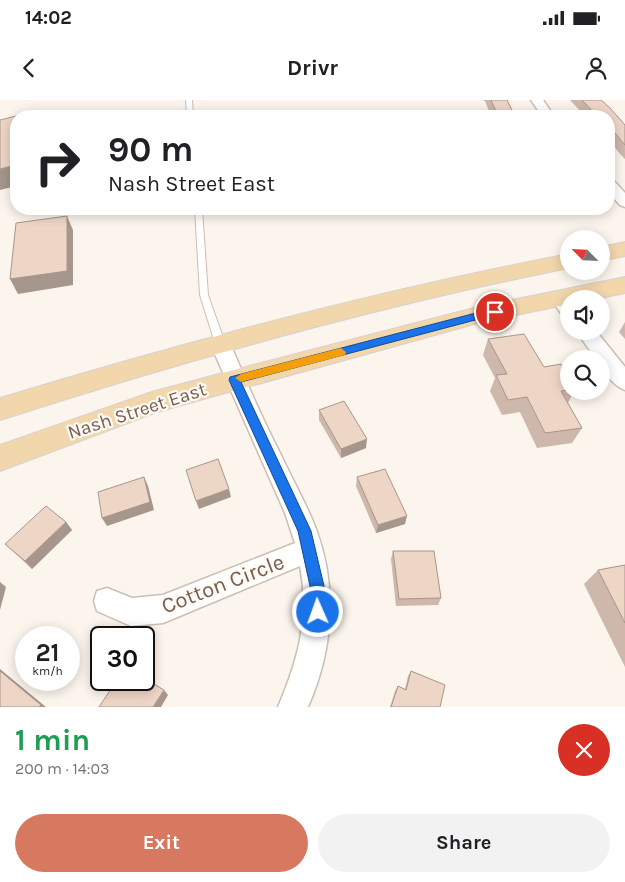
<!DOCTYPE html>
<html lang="en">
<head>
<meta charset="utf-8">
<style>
  :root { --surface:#fff; --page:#f2f2f2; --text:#202124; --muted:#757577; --accent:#d77960 }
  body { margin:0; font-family:Karla,sans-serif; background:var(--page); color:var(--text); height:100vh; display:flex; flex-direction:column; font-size:19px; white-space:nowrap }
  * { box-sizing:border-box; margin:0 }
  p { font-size:16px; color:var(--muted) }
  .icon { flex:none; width:28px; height:28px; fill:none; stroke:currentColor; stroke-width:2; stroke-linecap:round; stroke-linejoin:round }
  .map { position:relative; height:607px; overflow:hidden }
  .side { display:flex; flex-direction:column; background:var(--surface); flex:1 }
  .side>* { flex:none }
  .guide { position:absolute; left:10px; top:10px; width:605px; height:105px; border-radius:20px; box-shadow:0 2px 12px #0003; background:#fff; color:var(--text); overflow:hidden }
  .needle { width:32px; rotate:294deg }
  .fabs { position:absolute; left:560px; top:130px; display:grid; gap:10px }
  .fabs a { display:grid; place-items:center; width:50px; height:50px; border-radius:50%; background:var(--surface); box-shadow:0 2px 12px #0003; font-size:25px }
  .speed { position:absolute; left:15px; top:526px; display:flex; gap:10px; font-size:25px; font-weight:700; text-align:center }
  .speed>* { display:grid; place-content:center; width:65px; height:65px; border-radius:50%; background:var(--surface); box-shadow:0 2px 12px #0003; line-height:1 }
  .speed small { font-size:12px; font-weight:400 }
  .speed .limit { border:2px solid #111; border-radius:8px; background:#fff; color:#111 }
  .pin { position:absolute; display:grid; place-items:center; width:42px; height:42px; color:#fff; margin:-21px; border:2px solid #fff; border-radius:50%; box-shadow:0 1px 5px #0007 }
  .me { position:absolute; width:55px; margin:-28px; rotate:358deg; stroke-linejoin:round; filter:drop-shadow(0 0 4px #0008) }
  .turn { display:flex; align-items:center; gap:18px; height:105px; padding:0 15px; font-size:22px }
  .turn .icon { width:65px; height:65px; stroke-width:2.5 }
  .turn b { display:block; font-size:35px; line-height:42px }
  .round { display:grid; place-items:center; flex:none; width:52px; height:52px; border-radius:26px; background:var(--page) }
  .overview { display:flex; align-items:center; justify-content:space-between; height:85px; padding:0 15px }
  h1 { font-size:30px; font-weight:700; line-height:38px; color:#1e9e55 }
  .cta { display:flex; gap:10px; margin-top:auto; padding:10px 15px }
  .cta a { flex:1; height:58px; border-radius:30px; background:var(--accent); color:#fff; font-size:20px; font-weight:700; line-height:58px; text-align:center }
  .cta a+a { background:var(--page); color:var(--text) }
  .status { display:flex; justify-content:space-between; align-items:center; height:35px; padding:0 25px; background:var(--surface); direction:ltr }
  .status svg { height:14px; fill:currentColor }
  header { display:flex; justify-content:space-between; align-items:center; height:65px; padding:0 15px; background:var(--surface); font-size:22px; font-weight:700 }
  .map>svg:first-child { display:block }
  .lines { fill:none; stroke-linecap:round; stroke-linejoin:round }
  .service-casing { stroke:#cdbeb3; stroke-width:2 }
  .minor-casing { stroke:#cdbeb3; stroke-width:3 }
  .primary-casing { stroke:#d8d2ce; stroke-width:2 }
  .service { fill:#fff; fill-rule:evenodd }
  .minor { fill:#fff; fill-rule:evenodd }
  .primary { fill:#f2d7ad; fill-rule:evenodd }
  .wall { fill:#cdb8ab }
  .shaded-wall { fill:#a7968b }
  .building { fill:#eed6c7; stroke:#a7968b }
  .route { fill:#1a73e8; stroke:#114b97 }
  .slow { fill:#f59e0b }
  .labels { text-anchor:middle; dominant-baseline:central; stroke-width:4.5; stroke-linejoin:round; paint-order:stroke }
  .street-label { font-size:19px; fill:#755d51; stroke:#fef9f3 }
  .near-street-label { font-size:22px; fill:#755d51; stroke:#fef9f3 }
</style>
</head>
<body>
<div class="status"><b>14:02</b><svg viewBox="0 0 49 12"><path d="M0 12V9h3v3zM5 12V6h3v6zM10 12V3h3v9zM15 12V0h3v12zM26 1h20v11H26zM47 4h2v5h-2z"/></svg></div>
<header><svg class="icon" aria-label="back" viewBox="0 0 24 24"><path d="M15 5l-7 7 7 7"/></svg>Drivr<svg class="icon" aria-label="person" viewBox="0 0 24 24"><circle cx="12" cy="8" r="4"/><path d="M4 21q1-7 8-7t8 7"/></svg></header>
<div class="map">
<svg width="625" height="607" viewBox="0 0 625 607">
  <rect width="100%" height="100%" fill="#fbf5ed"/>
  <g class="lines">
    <defs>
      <g id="service">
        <polygon points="186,0 192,0 193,16 187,16"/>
        <polygon points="195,109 202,109 208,195 225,243 220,246 215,243 200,195"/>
      </g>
      <g id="minor">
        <polygon points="531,0 543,0 554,16 542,16"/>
        <polygon points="609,80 614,81 625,93 625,107 620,105 609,93"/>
        <polygon points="560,193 566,195 570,199 569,216 562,215 551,199 554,195"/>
        <path d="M576 231H596L625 267V290C614 286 601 271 601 259H596Z"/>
        <path d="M220 236 227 238 230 243C246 282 263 320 282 357 293 381 307 405 316 429 338 488 333 550 308 607H278C298 560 310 518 300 466L163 523 131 526 97 511 94 501 97 491 107 488 132 498 163 495 295 443 285 413 210 243 213 238Z"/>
      </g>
      <g id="primary">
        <polygon points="625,142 625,156 601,161 601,147"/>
        <path d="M569 154V168C374 207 189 259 0 320V298C188 241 376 191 569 154Z"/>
        <polygon points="625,177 625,193 596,199 569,199 569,204 478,223 157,312 0,371 0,345 152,292 234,270 478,207"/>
      </g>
    </defs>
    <use href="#service" class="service-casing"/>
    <use href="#minor" class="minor-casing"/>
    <use href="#primary" class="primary-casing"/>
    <use href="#service" class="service"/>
    <use href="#minor" class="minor"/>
    <use href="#primary" class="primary"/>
  </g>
  <g class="wall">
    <polygon points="482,0 507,0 515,16 491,16 485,1"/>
    <polygon points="570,0 601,0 625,25 625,59 620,54 609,40 609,16 585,16"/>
    <polygon points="563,109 588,109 586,114 566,114"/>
    <polygon points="625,222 625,239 619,232"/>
    <polygon points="488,239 544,267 569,277 569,291 574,291 568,303 582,328 572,343 537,348 520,312 502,315 490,291 495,278 483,255"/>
    <polygon points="319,310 366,348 341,358 319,320"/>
    <polygon points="357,377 405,424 376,433 356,386"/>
    <polygon points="66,422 72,430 32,469 5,444"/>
    <polygon points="393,451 441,498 438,505 396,506 391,459"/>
    <polygon points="625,465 625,567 584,484 598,470"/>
    <polygon points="411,571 440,607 390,607 395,591 398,586 405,589 408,576"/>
  </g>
  <g class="shaded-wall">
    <polygon points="16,65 16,86 0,90 0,69"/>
    <polygon points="67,116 73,130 73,185 18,194 10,179"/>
    <polygon points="367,339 366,348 341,358 341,349"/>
    <polygon points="144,377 148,386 154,410 107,426 102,418"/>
    <polygon points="229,389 231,397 199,409 196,401"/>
    <polygon points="407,416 405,424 376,433 378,425"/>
    <polygon points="66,422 72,430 32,469 25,461"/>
    <polygon points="0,482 6,487 0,510"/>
    <polygon points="0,569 46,607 39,607 0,571"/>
    <polygon points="164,590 168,595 161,607 153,607"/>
  </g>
  <g class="building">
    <polygon points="491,0 507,0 515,16 498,16"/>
    <polygon points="582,0 601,0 610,8 625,25 625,45 609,26 609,16 597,16"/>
    <polygon points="32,12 35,16 16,16 16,65 0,69 0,20"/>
    <polygon points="67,116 67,171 10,179 16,123"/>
    <polygon points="524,234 544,267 561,264 569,277 569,290 561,291 582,328 545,333 527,297 508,300 496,275 507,274 488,239"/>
    <polygon points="344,301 367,339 341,349 319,310"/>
    <polygon points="218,359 229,389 196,401 186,370"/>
    <polygon points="385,369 407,416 378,425 357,377"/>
    <polygon points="144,377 150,402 102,418 98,392"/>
    <polygon points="46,406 66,422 25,461 5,444"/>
    <polygon points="393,451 434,451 441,498 399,499"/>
    <polygon points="625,465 625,523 598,470"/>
    <polygon points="0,571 41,605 39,607 0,607"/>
    <polygon points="411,571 445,585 440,607 391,607 398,586 406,590"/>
    <polygon points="144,578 164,590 153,607 99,607 117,580 144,580"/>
  </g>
  <polygon class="route" points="495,208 498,209 498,214 241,282 311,431 324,486 325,512 323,517 318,519 312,517 310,486 298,431 229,280 230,277"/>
  <polygon class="slow" points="341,248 346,252 345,255 241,282 235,278 241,274"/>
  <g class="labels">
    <g class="street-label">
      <text transform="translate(137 311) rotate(-18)">Nash Street East</text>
    </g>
    <g class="near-street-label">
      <text transform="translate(223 484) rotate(-21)">Cotton Circle</text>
    </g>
  </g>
</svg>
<div class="fabs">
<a><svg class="needle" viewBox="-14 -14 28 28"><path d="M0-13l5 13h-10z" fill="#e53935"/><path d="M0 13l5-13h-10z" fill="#757577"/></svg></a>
<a><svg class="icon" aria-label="sound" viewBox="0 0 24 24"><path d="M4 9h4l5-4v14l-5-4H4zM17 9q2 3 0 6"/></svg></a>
<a><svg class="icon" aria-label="search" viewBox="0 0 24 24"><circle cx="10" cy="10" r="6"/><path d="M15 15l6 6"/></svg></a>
</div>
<div class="speed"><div>21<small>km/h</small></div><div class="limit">30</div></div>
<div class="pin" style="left:495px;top:212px;background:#d93025"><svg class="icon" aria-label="arrive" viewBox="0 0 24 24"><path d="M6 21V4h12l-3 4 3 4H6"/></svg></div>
<svg class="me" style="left:318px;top:512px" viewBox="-20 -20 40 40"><circle r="17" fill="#1a73e8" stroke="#fff" stroke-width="3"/><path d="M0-11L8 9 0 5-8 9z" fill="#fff"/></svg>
<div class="guide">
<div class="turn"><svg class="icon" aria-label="right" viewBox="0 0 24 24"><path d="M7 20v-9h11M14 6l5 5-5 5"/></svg><div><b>90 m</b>Nash Street East</div></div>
</div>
</div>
<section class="side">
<div class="overview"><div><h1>1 min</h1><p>200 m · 14:03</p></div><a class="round" style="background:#d93025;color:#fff"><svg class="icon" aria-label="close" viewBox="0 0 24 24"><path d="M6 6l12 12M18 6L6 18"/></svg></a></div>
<div class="cta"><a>Exit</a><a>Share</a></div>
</section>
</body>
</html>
